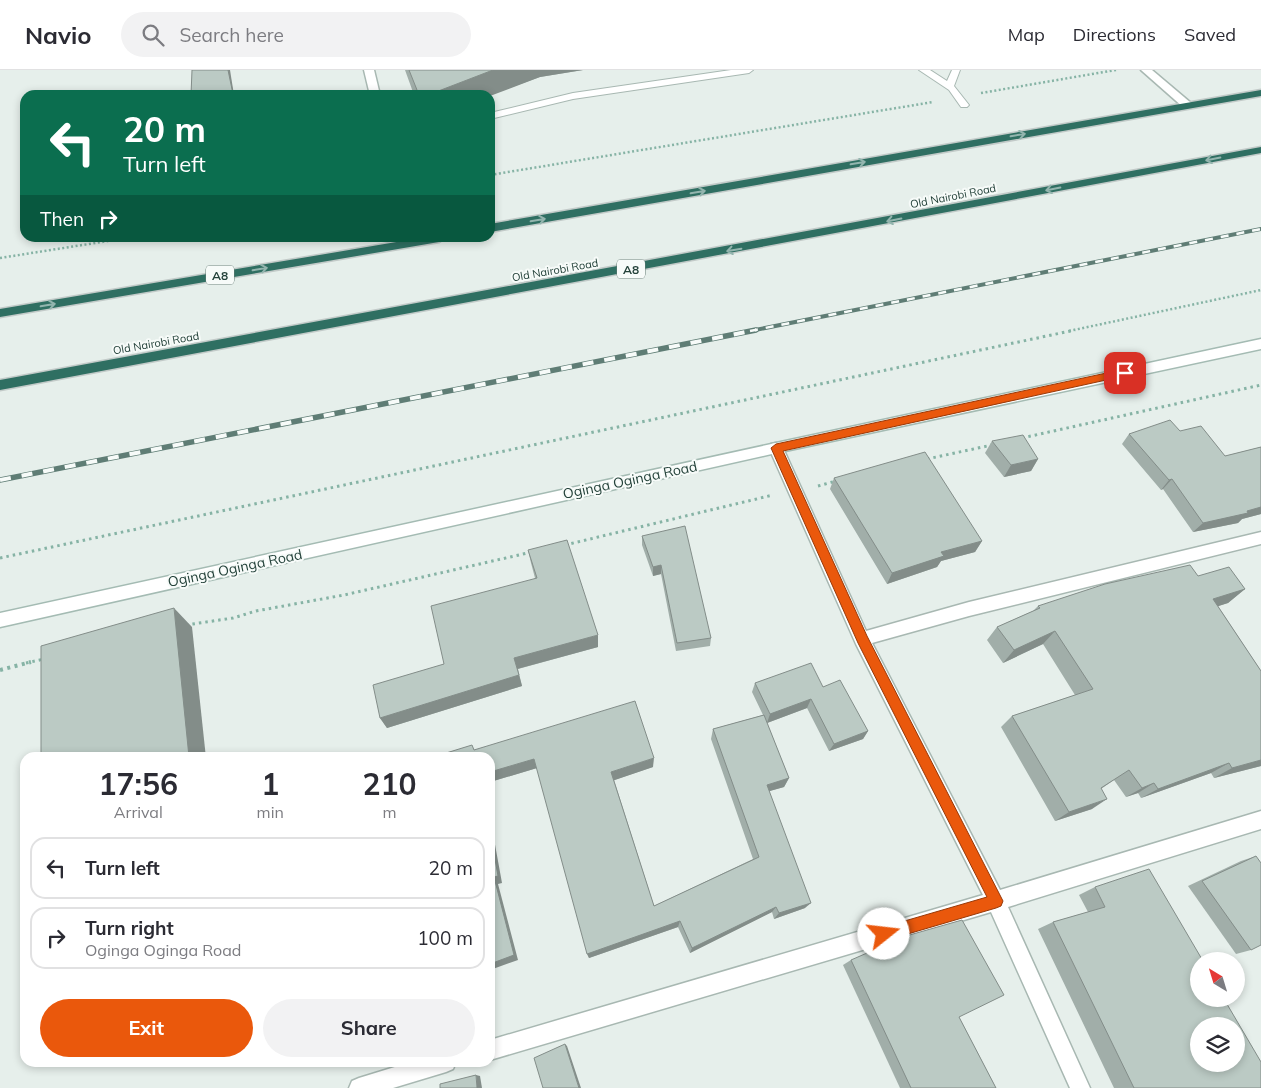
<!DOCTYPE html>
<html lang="en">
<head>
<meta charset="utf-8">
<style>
  :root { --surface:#fff; --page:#f2f2f3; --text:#2b2b33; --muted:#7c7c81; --line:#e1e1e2; --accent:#ea580c }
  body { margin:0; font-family:Mulish,sans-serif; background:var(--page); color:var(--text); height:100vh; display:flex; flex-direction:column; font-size:19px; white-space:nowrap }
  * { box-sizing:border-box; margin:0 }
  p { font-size:16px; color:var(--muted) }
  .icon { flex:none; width:28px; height:28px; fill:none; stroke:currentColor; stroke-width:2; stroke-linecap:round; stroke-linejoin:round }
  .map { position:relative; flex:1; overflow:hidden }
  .drawer { position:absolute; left:20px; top:682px; width:475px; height:315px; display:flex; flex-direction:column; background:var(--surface); border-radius:15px; box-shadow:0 2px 8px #0003 }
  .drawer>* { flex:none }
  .guide { position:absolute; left:20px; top:20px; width:475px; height:152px; border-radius:15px; box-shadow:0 2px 8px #0003; background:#0b6e4f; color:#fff; overflow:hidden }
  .needle { width:32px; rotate:322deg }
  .tools { position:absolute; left:1190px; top:882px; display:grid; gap:10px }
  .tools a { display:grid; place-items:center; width:55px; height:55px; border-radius:50%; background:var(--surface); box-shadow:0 2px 8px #0003; font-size:25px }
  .pin { position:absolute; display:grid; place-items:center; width:42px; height:42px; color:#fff; margin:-21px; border-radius:10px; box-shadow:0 2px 8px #0006 }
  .me { position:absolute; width:55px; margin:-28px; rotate:74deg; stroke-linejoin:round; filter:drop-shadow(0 0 4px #0008) }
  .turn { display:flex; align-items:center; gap:18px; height:105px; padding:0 20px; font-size:22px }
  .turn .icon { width:65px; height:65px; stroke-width:2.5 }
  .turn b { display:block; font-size:35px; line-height:42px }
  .then { display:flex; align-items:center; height:48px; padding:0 20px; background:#0003; gap:10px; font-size:19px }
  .eta { display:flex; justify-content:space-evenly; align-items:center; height:85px; text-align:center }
  .eta b { font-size:30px; font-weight:700; line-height:35px }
  .action { display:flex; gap:10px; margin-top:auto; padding:10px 20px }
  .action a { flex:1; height:58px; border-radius:30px; background:var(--accent); color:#fff; font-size:20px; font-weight:700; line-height:58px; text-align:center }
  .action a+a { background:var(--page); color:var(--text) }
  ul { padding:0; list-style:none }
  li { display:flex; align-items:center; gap:15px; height:62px; margin:0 10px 8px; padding:0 10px; border:2px solid var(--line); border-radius:15px }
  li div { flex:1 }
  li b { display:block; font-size:19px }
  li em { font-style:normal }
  header { display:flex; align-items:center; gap:30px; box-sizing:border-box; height:70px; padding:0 25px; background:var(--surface); border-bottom:1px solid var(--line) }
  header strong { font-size:24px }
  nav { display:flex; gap:28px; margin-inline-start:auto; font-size:18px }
  .search { width:350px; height:45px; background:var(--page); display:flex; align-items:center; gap:12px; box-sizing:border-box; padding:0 18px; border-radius:28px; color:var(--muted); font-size:19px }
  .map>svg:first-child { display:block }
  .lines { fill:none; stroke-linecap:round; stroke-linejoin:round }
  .lane-casing { stroke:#a8b8b2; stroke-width:2 }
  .street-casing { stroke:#a8b8b2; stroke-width:3 }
  .secondary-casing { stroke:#a4bbb3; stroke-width:3 }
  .highway-casing { stroke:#c2cac8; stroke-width:3 }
  .path-far2 { stroke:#86b3a5; stroke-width:2.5; stroke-dasharray:2 2.5; stroke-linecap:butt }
  .path-far1 { stroke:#86b3a5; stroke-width:3; stroke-dasharray:2.5 4; stroke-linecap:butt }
  .path { stroke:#86b3a5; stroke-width:4; stroke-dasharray:3 4.5; stroke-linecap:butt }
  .lane { fill:#fff; fill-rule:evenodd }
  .street { fill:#fff; fill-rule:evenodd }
  .secondary { fill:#fff; fill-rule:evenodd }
  .highway { fill:#2f6f62; fill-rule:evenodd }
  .rail-far1-casing { stroke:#5f7d75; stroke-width:4 }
  .rail-casing { stroke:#5f7d75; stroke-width:5.5 }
  .rail-far1 { stroke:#f7fbf9; stroke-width:2.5; stroke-dasharray:8; stroke-linecap:butt }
  .rail { stroke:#f7fbf9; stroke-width:4; stroke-dasharray:11; stroke-linecap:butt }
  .wall { fill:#a1aea9 }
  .shaded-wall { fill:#838d89 }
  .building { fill:#bbcac4; stroke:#838d89; fill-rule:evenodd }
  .oneway { stroke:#93b5ae }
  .route { fill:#ea580c; stroke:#983908 }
  .labels { text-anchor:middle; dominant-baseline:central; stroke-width:4; stroke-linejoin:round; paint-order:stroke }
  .far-street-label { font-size:11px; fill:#24423a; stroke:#f7fbf9 }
  .shield { fill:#f7fbf9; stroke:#637a73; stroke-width:1 }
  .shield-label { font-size:12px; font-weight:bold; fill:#24423a }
  .street-label { font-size:14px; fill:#24423a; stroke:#f7fbf9 }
</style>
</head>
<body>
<header>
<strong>Navio</strong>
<div class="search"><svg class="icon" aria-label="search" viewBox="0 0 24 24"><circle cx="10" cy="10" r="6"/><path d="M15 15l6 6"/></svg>Search here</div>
<nav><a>Map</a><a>Directions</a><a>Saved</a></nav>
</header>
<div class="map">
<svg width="1261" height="1018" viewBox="0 0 1261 1018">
  <rect width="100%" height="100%" fill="#e6efeb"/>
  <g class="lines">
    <defs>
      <g id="lane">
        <polygon points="731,0 753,0 749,3 573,29 490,49 490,43 573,23"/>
        <polygon points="919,0 930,0 947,11 952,0 960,0 954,16 969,35 967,37 961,37 949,20"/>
      </g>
      <g id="street">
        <polygon points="364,0 374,0 380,25 370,25"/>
        <polygon points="1141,0 1152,0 1191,33 1191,37 1183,37"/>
        <polygon points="776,373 781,374 783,378 866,561 969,532 1261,462 1261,474 969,546 872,573 1000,820 1261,741 1261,759 1008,837 1090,1018 1070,1018 991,842 490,990 490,970 983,825 856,574 769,378 771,374"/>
        <polygon points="411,992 456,992 453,999 446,1002 393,1018 349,1018 352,1011 359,1008"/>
      </g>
      <polygon id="secondary" points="1261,269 1261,279 776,383 0,557 0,543 776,373"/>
      <g id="highway">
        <polygon points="1261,20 1261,26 490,162 490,154"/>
        <polygon points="1261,77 1261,83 0,320 0,310"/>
        <polygon points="420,168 445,168 439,172 0,247 0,239"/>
      </g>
    </defs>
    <use href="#lane" class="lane-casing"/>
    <use href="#street" class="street-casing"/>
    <use href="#secondary" class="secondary-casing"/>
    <use href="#highway" class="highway-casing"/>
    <g class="path-far2">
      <polyline points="981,23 1116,0"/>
      <polyline points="490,105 933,32"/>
      <polyline points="0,188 127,168"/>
      <polyline points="1069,261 1261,220"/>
    </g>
    <g class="path-far1">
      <polyline points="1022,368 1261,315"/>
      <polyline points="927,389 992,375"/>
      <polyline points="818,416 836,411"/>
      <polyline points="565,475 773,425"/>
      <polyline points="0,488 1075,260"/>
      <polyline points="186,555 233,548 256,541 344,525 532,482"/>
      <polyline points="26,593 44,589"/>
    </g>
    <polyline class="path" points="0,600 31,592"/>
    <use href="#lane" class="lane"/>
    <use href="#street" class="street"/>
    <use href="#secondary" class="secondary"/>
    <use href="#highway" class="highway"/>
    <defs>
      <polyline id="rail-far1" points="750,261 1261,159"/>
      <polyline id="rail" points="0,410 756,260"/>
    </defs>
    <use href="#rail-far1" class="rail-far1-casing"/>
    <use href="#rail" class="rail-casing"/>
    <use href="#rail-far1" class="rail-far1"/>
    <use href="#rail" class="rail"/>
  </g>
  <g class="wall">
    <polygon points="405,0 583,0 540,7 490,25 414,25"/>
    <polygon points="1180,361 1225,386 1261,377 1261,444 1242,449 1238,453 1193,462 1163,419 1161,420 1122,374 1129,364"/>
    <polygon points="992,371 1038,389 1031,401 1004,407 985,383"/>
    <polygon points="834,408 982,471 975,482 941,491 937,497 887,514 830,419"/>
    <polygon points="642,466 711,568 710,576 676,581 661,504 653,506 642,475"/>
    <polygon points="528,480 598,577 518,599 522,616 387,658 380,648 444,594 535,508 531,493"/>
    <polygon points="1198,506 1245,519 1228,533 1218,536 1261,601 1261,696 1214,708 1211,703 1141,728 1138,723 1126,727 1114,710 1101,719 1092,739 1055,751 1001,657 1012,646 1075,625 1043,574 1003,593 987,570 997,557 1033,541 1038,536"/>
    <polygon points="755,613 823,617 868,661 863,669 829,681 807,638 767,653 789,708 784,717 769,721 805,838 774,849 772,842 690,883 678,857 589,888 537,698 490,712 490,688 475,680 653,697 614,710 654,836 753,789 711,669 713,659 763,645 752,622"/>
    <polygon points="1256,786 1251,880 1236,884 1188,816 1241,791"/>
    <polygon points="1095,817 1261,1018 1114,1018 1038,859 1053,852 1088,842 1079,825"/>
    <polygon points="851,890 959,947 996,1018 900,1018 843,895"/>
  </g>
  <g class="shaded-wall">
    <polygon points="228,0 230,0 234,25 229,25"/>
    <polygon points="493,0 583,0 540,7 490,26 490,25 428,25"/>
    <polygon points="1038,389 1031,401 1004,407 1011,395"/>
    <polygon points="1172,409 1163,419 1161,420 1169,410"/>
    <polygon points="1261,437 1261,444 1242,449 1238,453 1193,462 1203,453"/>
    <polygon points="982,471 975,482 941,491 937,497 887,514 892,503 941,482"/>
    <polygon points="661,495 661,504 653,506 653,497"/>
    <polygon points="1245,519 1228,533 1197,543 1213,529"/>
    <polygon points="174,538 192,557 206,688 186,688"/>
    <polygon points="1055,561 1043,574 1003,593 1014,580"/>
    <polygon points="598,565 598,577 517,599 514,588"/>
    <polygon points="519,605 522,616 387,658 380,648"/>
    <polygon points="811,629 807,638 767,653 770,644"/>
    <polygon points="868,661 863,669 829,681 834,674"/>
    <polygon points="654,688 653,697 612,711 611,702"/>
    <polygon points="534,689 537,698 490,712 490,702"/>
    <polygon points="1261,690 1261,696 1214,708 1232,698"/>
    <polygon points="1229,693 1211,703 1141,728 1158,719"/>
    <polygon points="789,708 784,717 763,723 767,715"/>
    <polygon points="1154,713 1138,723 1126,727 1142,718"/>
    <polygon points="1107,729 1092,739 1055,751 1069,742"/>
    <polygon points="490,747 502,813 498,814 518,890 490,900 494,807 490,761"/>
    <polygon points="811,833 805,838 774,849 779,843"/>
    <polygon points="776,837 772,842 690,883 692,878"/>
    <polygon points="680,851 678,857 589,888 587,884"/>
    <polygon points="565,974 567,976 581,1018 579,1018"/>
    <polygon points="476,1005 480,1006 482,1018 477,1018"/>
  </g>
  <g class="building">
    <polygon points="192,0 228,0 233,24 191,25"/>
    <polygon points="409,0 493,0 428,25 419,25"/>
    <polygon points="1170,350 1180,361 1201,356 1225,386 1261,377 1261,437 1247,441 1248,443 1203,453 1172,409 1169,410 1129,364"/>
    <polygon points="1023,365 1038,389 1011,395 992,371"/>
    <polygon points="925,382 982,471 941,482 944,486 892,503 834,408"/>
    <polygon points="685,456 711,568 677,573 661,495 653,497 642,466"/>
    <polygon points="567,470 598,565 514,588 519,605 380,648 373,615 444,594 431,536 537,508 528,480"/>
    <polygon points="1190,495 1198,506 1229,497 1245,519 1213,529 1261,601 1261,690 1232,698 1229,693 1158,719 1154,713 1142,718 1129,700 1101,718 1107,729 1069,742 1012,646 1093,619 1055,561 1014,580 997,557 1040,538 1038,536 1105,514"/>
    <polygon points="174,538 189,687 186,688 41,688 41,576"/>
    <polygon points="811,593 823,617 840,610 868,661 834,674 811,629 770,644 755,613"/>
    <polygon points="635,631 654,688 611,702 654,836 759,787 713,659 764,645 789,708 767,715 811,833 779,843 776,837 692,878 680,851 587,884 534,689 490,702 490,688 430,688 472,675 474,680"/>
    <polygon points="490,761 498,806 494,807 514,885 490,894"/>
    <polygon points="1256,786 1261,793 1261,875 1251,880 1202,811"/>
    <path d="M1149 799 1203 891H1199V929H1224L1261 992V1018H1134L1053 852 1105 837 1095 817ZM1199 956H1236V994H1199Z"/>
    <polygon points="962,850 1004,925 959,947 996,1018 911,1018 851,890 906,866"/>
    <polygon points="565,974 579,1018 543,1018 534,988"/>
    <polygon points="476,1005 477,1018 440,1018 440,1014"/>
  </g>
  <defs><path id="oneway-shaft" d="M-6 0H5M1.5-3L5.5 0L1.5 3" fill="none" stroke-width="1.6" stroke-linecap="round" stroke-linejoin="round" transform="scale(1.25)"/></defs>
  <g class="oneway">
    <use href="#oneway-shaft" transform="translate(1018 65) rotate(-10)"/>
    <use href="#oneway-shaft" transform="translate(1213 89) rotate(169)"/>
    <use href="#oneway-shaft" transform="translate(858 93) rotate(-10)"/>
    <use href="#oneway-shaft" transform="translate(1053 119) rotate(169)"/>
    <use href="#oneway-shaft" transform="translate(698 122) rotate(-10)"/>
    <use href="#oneway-shaft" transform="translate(538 150) rotate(-10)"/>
    <use href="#oneway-shaft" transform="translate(894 150) rotate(169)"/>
    <use href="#oneway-shaft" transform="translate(734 180) rotate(170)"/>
    <use href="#oneway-shaft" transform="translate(260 199) rotate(-10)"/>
    <use href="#oneway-shaft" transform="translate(48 235) rotate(-10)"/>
  </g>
  <polygon class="route" points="1125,299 1130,303 1129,305 783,381 867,566 1003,831 1001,836 996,838 884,871 879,869 877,864 879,859 884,857 987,827 858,573 771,378 776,374"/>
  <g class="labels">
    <g class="far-street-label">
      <text transform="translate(953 126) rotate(-11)">Old Nairobi Road</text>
      <text transform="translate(555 200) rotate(-10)">Old Nairobi Road</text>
      <text transform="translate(156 273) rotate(-10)">Old Nairobi Road</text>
    </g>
    <g class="shield">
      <rect x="617" y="189.5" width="28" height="19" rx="4"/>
      <rect x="206" y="195.5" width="28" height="19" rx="4"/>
    </g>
    <g class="shield-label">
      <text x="631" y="199">A8</text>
      <text x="220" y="205">A8</text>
    </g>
    <g class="street-label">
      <text transform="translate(630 410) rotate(-12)">Oginga Oginga Road</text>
      <text transform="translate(235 498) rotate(-12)">Oginga Oginga Road</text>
    </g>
  </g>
</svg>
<div class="tools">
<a><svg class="needle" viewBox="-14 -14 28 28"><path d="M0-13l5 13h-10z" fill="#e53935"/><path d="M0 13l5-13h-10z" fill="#7c7c81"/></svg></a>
<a><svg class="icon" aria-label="layers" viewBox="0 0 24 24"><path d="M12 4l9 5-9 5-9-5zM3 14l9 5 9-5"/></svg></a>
</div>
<div class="pin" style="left:1125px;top:303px;background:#d93025"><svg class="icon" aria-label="arrive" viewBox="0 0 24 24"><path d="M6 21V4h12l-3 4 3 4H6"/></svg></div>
<svg class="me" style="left:884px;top:864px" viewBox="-20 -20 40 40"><circle r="19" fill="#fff"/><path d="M0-13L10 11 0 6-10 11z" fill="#ea580c"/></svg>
<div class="guide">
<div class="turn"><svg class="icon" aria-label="left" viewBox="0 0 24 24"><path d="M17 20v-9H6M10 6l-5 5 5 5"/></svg><div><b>20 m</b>Turn left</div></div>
<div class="then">Then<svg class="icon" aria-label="right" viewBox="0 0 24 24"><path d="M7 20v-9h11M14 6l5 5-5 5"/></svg></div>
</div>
<section class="drawer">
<div class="eta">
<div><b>17:56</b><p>Arrival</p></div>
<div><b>1</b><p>min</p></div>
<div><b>210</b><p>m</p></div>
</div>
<ul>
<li><svg class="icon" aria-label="left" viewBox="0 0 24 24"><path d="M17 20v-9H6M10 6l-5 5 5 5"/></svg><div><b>Turn left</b></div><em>20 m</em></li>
<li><svg class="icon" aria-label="right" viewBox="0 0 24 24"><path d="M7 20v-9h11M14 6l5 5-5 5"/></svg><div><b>Turn right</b><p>Oginga Oginga Road</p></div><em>100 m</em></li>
</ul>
<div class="action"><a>Exit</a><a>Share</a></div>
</section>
</div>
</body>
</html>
